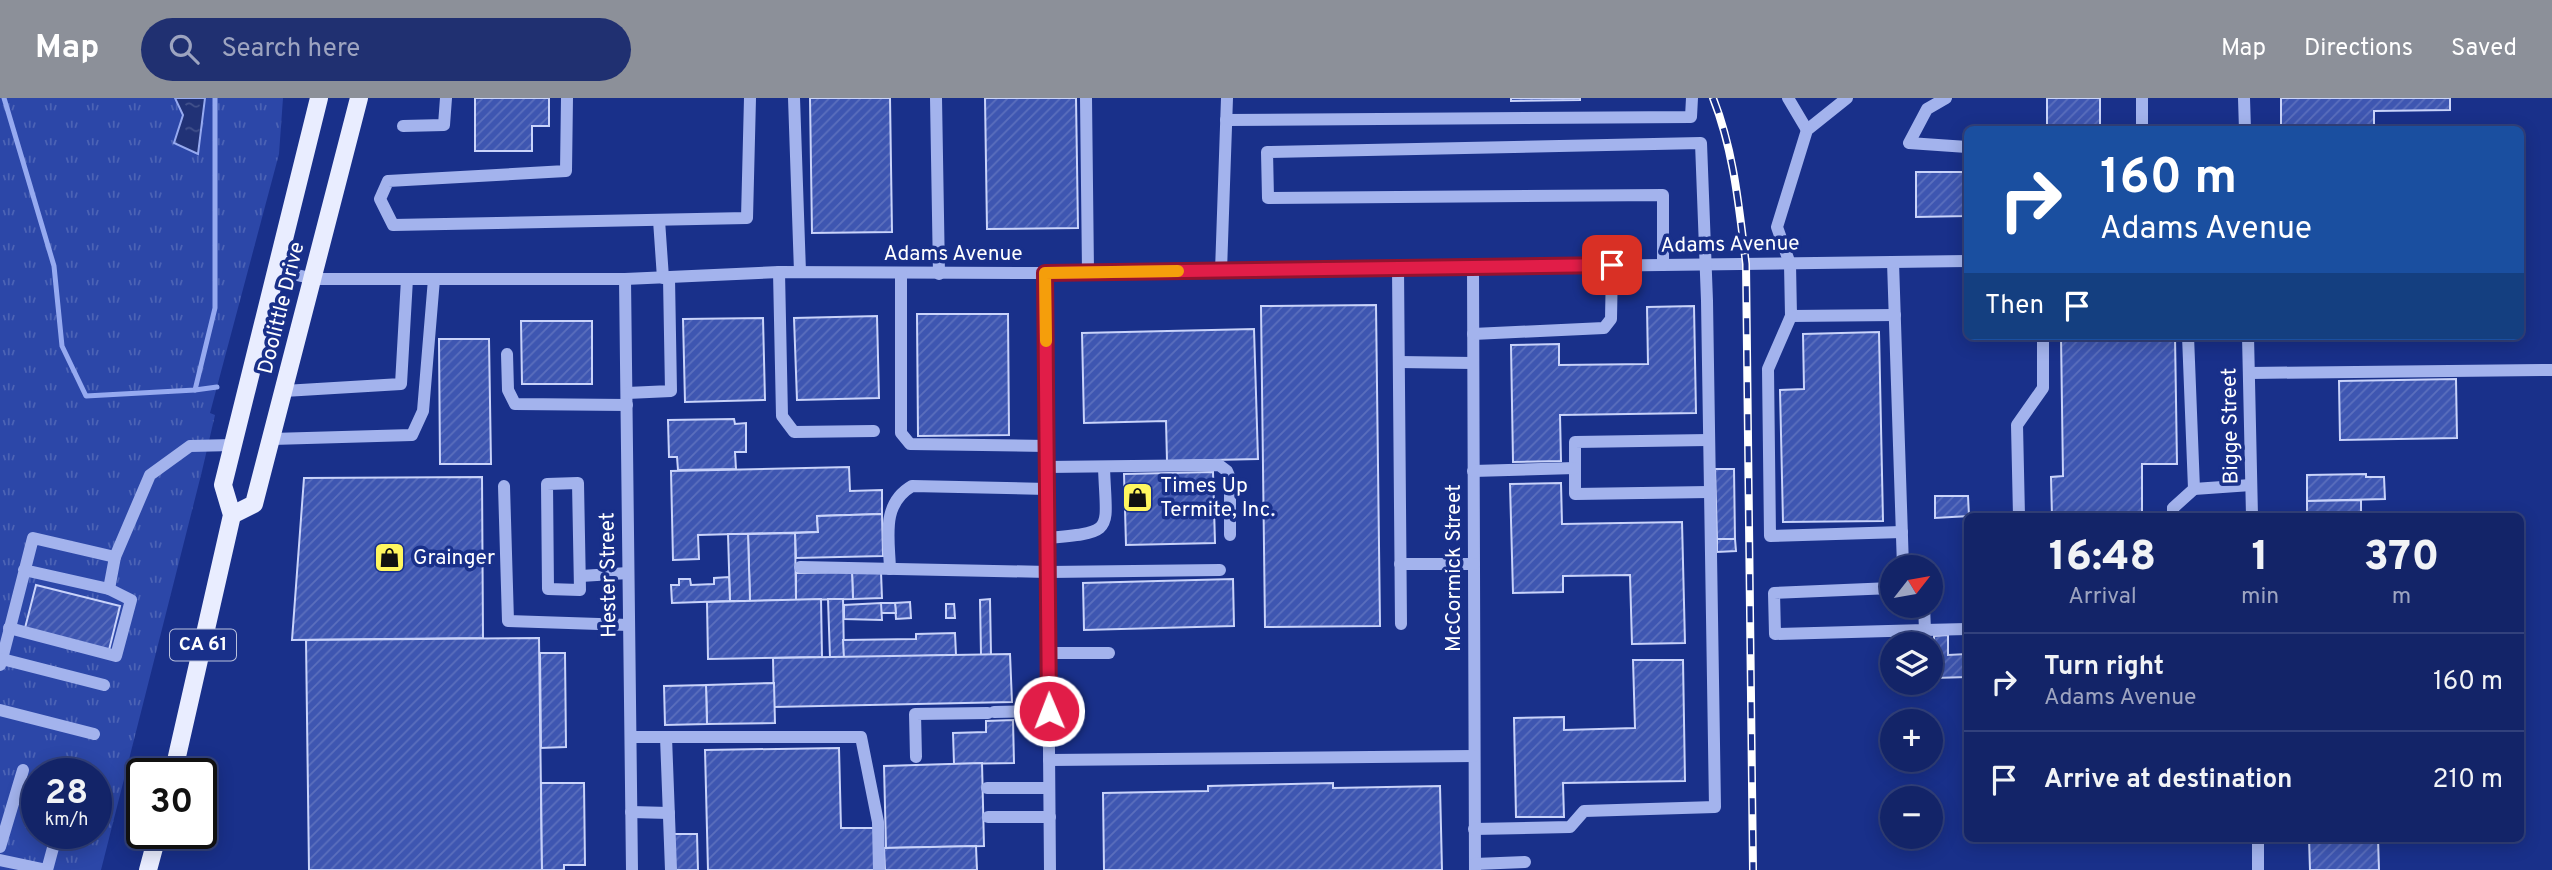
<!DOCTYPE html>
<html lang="en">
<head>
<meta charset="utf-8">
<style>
  :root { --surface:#132468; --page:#203071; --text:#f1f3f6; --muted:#9da4c0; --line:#32417c; --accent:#8c9099 }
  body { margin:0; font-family:Overpass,sans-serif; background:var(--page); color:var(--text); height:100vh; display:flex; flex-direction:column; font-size:26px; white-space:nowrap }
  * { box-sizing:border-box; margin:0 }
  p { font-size:23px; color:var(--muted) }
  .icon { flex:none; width:38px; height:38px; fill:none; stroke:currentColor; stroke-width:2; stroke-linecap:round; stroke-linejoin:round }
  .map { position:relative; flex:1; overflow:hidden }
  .details { position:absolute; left:1964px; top:415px; width:560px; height:329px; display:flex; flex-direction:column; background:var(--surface); border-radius:10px; box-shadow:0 4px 18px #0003,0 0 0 2px var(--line) }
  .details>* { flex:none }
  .top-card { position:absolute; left:1964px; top:28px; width:560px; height:214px; border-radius:10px; box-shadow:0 4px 18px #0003,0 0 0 2px var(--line); background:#1a4fa0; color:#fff; overflow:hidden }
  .needle { width:46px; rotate:59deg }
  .fabs { position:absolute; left:1880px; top:457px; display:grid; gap:14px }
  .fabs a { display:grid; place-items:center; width:63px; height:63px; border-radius:50%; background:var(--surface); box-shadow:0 4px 18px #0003,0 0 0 2px var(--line); font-size:35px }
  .speed { position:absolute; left:21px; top:660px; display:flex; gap:14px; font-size:35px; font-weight:700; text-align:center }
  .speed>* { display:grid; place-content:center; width:91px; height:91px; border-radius:50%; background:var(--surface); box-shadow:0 4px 18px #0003,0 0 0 2px var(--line); line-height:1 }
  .speed small { font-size:18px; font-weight:400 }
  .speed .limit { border:4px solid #111; border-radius:10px; background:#fff; color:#111 }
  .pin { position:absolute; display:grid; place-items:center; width:60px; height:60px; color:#fff; margin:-30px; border-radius:14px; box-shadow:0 4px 10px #0006 }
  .me { position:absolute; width:77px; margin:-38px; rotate:359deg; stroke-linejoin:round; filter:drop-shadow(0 0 5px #0008) }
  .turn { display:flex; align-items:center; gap:24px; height:147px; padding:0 21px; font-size:32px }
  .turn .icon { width:91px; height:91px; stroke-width:2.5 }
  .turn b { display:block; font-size:49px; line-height:60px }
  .then { display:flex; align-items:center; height:66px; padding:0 21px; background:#0003; gap:14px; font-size:26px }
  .eta { display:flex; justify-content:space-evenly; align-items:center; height:119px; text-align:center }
  .eta b { font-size:42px; font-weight:800; line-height:49px }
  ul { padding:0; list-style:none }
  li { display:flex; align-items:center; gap:21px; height:98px; padding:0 21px; border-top:2px solid var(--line) }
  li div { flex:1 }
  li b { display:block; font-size:26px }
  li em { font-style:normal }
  header { display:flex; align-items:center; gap:42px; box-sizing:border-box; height:98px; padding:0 35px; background:var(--accent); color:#fff }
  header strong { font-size:33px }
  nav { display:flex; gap:38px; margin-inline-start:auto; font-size:24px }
  .search { width:490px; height:63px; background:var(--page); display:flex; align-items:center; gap:18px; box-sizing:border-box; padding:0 24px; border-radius:38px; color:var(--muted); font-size:26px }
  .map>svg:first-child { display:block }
  .grass { fill:url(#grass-tufts); fill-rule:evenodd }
  .water { fill:url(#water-ripples); stroke:#96aaf0; stroke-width:2 }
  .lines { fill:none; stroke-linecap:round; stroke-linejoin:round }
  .stream { stroke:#96aaf0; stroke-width:5 }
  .building { fill:url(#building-hatch); stroke:#c9d3fa; stroke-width:2 }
  .minor { stroke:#a3b3ed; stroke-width:12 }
  .major { stroke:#e9edff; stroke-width:18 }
  .rail-casing { stroke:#fff; stroke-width:8 }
  .rail { stroke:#19308a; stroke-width:5; stroke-dasharray:16; stroke-linecap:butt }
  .route-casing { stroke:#92132f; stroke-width:18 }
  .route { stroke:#e11d48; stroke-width:12 }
  .slow { stroke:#f59e0b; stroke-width:12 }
  .labels { text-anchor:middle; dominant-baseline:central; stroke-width:7; stroke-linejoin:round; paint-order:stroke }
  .shield { fill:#19308a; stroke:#bac1dc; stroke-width:2 }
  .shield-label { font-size:19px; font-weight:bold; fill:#fff }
  .street-label { font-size:21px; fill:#fff; stroke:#19308a }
  .poi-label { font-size:21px; fill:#fff; stroke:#19308a; text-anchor:start }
</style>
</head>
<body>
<header>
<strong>Map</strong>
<div class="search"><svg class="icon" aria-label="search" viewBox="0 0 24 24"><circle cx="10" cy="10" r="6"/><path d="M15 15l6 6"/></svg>Search here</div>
<nav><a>Map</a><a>Directions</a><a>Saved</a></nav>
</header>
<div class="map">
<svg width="2552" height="772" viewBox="0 0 2552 772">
  <defs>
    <pattern id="grass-tufts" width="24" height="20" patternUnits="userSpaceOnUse" patternTransform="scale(1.75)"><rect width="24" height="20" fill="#2c47a8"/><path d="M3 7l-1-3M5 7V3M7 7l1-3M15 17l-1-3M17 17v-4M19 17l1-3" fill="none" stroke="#4c63b5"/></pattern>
    <pattern id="water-ripples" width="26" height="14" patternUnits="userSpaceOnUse" patternTransform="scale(1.75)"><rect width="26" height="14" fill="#213276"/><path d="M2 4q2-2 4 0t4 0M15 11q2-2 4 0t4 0" fill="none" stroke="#42518b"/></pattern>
    <pattern id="building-hatch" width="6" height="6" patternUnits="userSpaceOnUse" patternTransform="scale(1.75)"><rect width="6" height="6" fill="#3e56b1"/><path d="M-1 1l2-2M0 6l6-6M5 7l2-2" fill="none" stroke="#5b6fbd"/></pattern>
  </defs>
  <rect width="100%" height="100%" fill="#19308a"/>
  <path class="grass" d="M0 0H283L279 56 210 315 215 317 202 373 101 772H0ZM37 676H96V735H37Z"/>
  <polygon class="water" points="175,0 205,0 198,56 174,45 183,17"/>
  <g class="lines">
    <g class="stream">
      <polyline points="4,0 54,168 62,248 86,298 195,292 215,210 215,0"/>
      <polyline points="195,292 217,289"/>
    </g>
  </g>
  <g class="building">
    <polygon points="475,0 549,0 549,28 532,28 532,53 475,53"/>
    <polygon points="810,0 890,0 892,134 812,135"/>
    <polygon points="985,0 1076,0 1078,130 987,131"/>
    <polygon points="1511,0 1580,0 1580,2 1511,3"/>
    <rect x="2047" y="0" width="53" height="32"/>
    <polygon points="2281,0 2450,0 2450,12 2374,13 2374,32 2281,32"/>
    <polygon points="1916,74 1967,74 1967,118 1916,119"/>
    <polygon points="1376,207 1380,528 1265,529 1261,208"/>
    <polygon points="1694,208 1696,315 1560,317 1561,363 1513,364 1511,247 1559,246 1559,267 1648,266 1647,209"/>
    <polygon points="917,216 1008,216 1009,337 918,338"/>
    <polygon points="877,218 879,300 797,302 794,220"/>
    <polygon points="763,220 765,302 685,304 683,221"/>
    <polygon points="521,223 592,223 592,286 522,286"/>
    <polygon points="1254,231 1258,361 1167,363 1166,323 1084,325 1082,235"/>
    <polygon points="1879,234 1883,423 1783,424 1780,292 1804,291 1803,236"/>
    <polygon points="2061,238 2175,238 2177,366 2142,366 2142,418 2052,418 2051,379 2063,378"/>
    <polygon points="439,241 489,241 491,366 440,366"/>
    <polygon points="2456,281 2457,340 2340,342 2339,283"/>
    <polygon points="734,321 735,326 746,325 746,354 735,354 736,371 678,372 677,359 669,359 668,322"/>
    <polygon points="849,369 850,393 882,392 882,416 817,418 818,434 698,437 699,461 673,462 671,373"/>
    <polygon points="1715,371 1734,371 1735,441 1717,441"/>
    <polygon points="1213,374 1215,445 1126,447 1124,376"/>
    <polygon points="2366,376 2366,379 2384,379 2385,401 2307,403 2307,377"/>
    <polygon points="482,379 483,540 292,542 304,380"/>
    <polygon points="1561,385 1562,426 1682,424 1685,545 1632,546 1630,477 1563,478 1563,494 1513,495 1510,386"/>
    <polygon points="1935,398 1968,398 1969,418 1935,420"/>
    <polygon points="2361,402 2361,418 2307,418 2307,403"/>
    <polygon points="882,416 883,458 796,460 795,435 818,434 817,418"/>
    <polygon points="795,435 796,502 750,503 748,436"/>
    <polygon points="728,436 748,436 750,503 730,503"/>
    <polygon points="1717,441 1735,441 1736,453 1717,454"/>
    <polygon points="852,474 881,474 882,500 853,501"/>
    <polygon points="852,474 853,501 796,502 796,475"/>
    <polygon points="729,479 730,503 672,505 671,487 679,487 679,481 690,481 691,487 714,486 714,480"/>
    <polygon points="1233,481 1234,528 1084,532 1083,485"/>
    <polygon points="36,487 120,508 109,552 25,530"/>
    <polygon points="821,501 822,559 708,561 707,504"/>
    <polygon points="828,501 843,501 844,560 830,560"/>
    <polygon points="990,501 991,557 981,557 980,502"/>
    <polygon points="910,504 911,520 896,521 895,505"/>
    <polygon points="881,505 895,505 896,515 881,515"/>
    <polygon points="881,505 882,522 844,521 844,507"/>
    <polygon points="946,506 954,506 955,520 946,520"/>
    <polygon points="955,535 956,557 844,560 843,542 916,541 916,536"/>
    <polygon points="1948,537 1948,557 1967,556 1967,579 1935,580 1934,538"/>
    <polygon points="539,540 542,772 309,772 306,542"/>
    <polygon points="540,555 565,555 566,649 541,650"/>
    <polygon points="1010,556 1012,604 774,609 773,560"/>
    <polygon points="1633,562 1683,562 1685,683 1563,685 1564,719 1516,719 1514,620 1564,619 1564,632 1635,630"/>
    <polygon points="774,585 775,625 707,626 706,587"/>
    <polygon points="706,587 707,626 665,627 664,588"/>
    <polygon points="1013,622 1014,665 954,666 953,635 986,634 986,623"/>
    <polygon points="839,650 841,730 874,730 875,772 708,772 705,652"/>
    <polygon points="982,665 984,748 886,750 884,668"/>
    <polygon points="541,685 584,685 585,767 564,767 564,772 542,772"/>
    <polygon points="1333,685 1333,690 1440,688 1442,772 1104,772 1103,695 1208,693 1208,688"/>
    <polygon points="672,736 697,736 698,772 673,772"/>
    <polygon points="2309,740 2378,740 2379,772 2310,772"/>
    <polygon points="976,748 977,772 885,772 884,750"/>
  </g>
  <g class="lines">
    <g class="minor">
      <polyline points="567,0 566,73 388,83 380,101 393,127 747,120 750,0"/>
      <polyline points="794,0 800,174"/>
      <polyline points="936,0 939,176"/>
      <polyline points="1086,0 1088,174"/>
      <polyline points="1788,0 1807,32"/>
      <polyline points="1847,0 1807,32 1777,129 1790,166 1791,218 1895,217"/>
      <polyline points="1946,0 1927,11 1909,45 1967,49"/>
      <polyline points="2244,0 2245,32"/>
      <polyline points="1226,22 1691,19 1692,0"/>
      <polyline points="403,28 444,27 446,0"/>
      <polyline points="2142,32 2142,0"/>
      <polyline points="659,122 663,180"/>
      <polyline points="1893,164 1903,469"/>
      <polyline points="1473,169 1475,772"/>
      <polyline points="1398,170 1401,526"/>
      <polyline points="276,172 314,181 625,181 779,174 1045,175 1967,163"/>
      <polyline points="1221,173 1227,0"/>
      <polyline points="779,174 782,318 794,334 874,333"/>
      <polyline points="1045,175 1050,772"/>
      <polyline points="901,176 901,335 910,346 1047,348"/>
      <polyline points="625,181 632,772"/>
      <polyline points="1791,218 1768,271 1770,438 1902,434"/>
      <polyline points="1473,236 1604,230 1611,221 1612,167"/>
      <polyline points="2248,238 2252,418"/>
      <polyline points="507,256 508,292 515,306 627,307"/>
      <polyline points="1399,264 1473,265"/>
      <polyline points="2249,275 2552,272"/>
      <polyline points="284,293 401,286 407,181"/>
      <polyline points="627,295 671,293 669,180"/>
      <polyline points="272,341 412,337 423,313 434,181"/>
      <polyline points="1708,342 1575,344 1575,396 1709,394"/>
      <polyline points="1047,369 1219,367 1227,373 1230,380 1230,437"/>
      <polyline points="1473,373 1575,370"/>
      <polygon points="578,385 580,492 548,491 547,386"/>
      <polyline points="504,388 508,523 629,527"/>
      <polyline points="2194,391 2251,387"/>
      <polyline points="2019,418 2017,327 2043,290 2043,238"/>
      <polyline points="2173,418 2173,410 2194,391 2188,238"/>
      <path d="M1047 440C1117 434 1106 434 1104 369"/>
      <polyline points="115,459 150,377 190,348 233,347"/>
      <polyline points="1400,466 1474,466"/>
      <polyline points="800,469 1048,474 1220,472"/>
      <path d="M890 471C889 440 881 406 912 388L1047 391"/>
      <polyline points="581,478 628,475"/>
      <polyline points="1892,490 1774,495 1775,536 1925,532 1924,508"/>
      <polyline points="9,530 116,558 131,502 109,491"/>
      <polyline points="1925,532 1967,531"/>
      <polyline points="1048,555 1109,555"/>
      <polyline points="2,561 33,440 115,459 109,491 24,472"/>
      <polyline points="0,567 2,561 104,587"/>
      <polyline points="0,612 94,636"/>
      <polyline points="994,614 1049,613"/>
      <polyline points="631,639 861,639 878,724 879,772"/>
      <polyline points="666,639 671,772"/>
      <polyline points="916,659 915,616 988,615"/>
      <polyline points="1049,662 1474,658"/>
      <polyline points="987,690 1049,690"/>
      <polyline points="631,714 669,715"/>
      <polyline points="988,719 1050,719"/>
      <polyline points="1474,731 1570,729 1584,713 1715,709 1707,203 1701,45 1267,54 1268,100 1663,97 1663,167"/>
      <polyline points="2258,740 2258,772"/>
      <polyline points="0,749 23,672"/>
      <polyline points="0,762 47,772 57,735"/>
      <polyline points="1475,766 1525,764"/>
    </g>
    <g class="major">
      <polyline points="232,417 254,406 359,0"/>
      <polyline points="173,676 232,417 223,387 319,0"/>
      <polyline points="148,772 158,735"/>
    </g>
    <defs>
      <path id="rail" d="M1713 0C1734 53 1739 110 1746 166L1753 772"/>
    </defs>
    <use href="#rail" class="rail-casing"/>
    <use href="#rail" class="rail"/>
  </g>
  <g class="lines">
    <defs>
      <polyline id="route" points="1049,613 1045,175 1612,167"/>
    </defs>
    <use href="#route" class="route-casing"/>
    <use href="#route" class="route"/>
    <polyline class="slow" points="1046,243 1045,175 1178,173"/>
  </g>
  <defs>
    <symbol id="shop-square" viewBox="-11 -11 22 22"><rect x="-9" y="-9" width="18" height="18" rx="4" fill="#fff65f" stroke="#19308a"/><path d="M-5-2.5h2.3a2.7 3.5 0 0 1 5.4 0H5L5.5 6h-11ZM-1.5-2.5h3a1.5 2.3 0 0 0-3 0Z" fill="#111"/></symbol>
  </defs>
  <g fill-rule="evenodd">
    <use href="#shop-square" x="1120" y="382" width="35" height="35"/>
    <use href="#shop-square" x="372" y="442" width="35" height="35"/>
  </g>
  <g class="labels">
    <rect class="shield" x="170" y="531.5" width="66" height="31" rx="5"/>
    <g class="shield-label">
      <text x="203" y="547">CA 61</text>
    </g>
    <g class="street-label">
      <text transform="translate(1730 147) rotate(-1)">Adams Avenue</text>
      <text x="953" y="156">Adams Avenue</text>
      <text transform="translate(282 210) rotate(-76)">Doolittle Drive</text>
      <text transform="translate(2231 328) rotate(-91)">Bigge Street</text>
      <text transform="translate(1454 470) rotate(-90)">McCormick Street</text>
      <text transform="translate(609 477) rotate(-91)">Hester Street</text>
    </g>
    <g class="poi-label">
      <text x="1160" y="388">Times Up<tspan x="1160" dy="24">Termite, Inc.</tspan></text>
      <text x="413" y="460">Grainger</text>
    </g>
  </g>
</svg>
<div class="fabs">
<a><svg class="needle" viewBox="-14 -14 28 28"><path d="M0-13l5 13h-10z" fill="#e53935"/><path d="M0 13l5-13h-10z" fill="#9da4c0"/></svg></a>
<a><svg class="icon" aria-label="layers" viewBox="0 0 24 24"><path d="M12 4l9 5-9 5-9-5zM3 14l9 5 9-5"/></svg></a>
<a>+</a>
<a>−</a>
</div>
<div class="speed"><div>28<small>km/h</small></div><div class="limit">30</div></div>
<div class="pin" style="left:1612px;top:167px;background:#d93025"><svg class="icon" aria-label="arrive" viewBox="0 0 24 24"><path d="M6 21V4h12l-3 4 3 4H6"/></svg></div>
<svg class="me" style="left:1049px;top:613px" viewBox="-20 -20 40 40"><circle r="17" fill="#e11d48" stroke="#fff" stroke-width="3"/><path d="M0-11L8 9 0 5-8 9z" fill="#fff"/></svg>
<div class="top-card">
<div class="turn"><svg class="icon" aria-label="right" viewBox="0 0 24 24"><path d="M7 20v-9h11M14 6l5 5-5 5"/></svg><div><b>160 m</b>Adams Avenue</div></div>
<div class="then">Then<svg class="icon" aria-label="arrive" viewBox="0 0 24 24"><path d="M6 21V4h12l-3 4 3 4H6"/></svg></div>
</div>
<section class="details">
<div class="eta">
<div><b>16:48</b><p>Arrival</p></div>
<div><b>1</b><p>min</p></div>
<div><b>370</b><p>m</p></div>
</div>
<ul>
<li><svg class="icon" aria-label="right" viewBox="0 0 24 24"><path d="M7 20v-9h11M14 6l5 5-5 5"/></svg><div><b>Turn right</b><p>Adams Avenue</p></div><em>160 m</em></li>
<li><svg class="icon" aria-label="arrive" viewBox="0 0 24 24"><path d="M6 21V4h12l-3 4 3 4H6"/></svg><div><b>Arrive at destination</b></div><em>210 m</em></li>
</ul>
</section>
</div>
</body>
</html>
